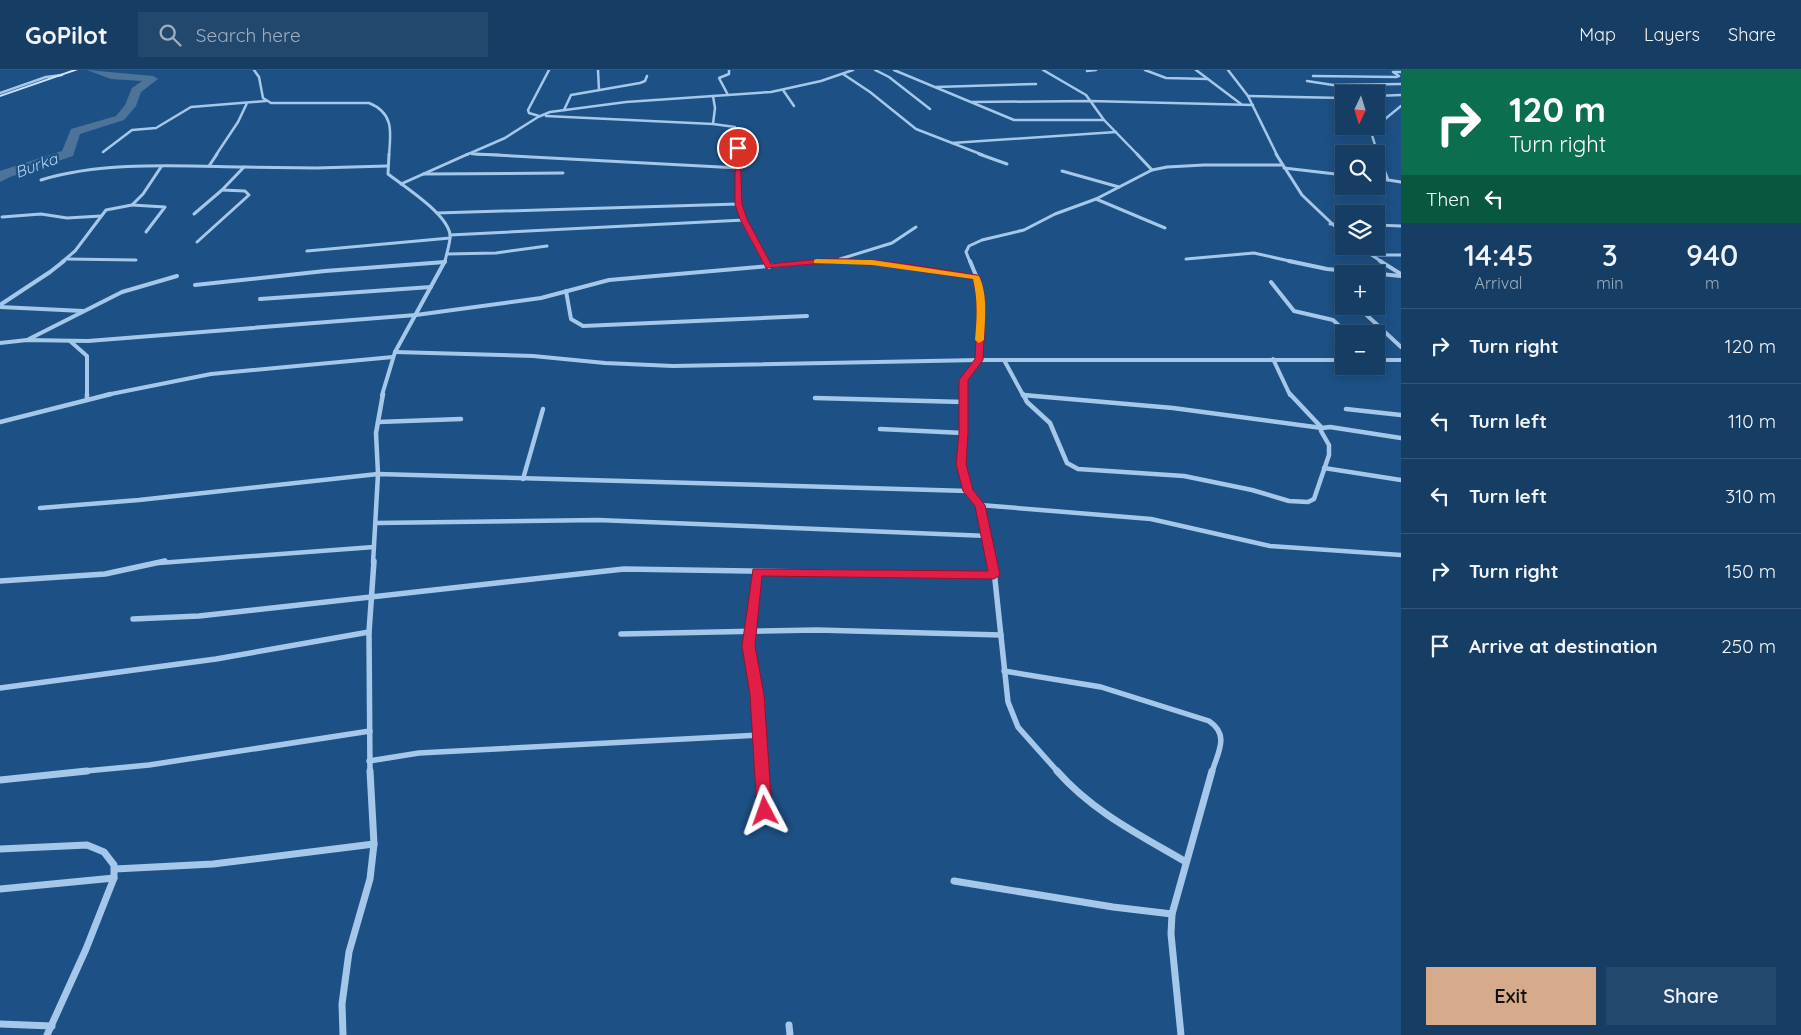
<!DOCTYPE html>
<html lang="en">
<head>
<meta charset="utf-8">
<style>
  :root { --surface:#163d64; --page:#23486d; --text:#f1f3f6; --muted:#9eaebf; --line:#355678; --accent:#d6ab8b }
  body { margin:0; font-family:Quicksand,sans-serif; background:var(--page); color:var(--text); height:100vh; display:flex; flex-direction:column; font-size:19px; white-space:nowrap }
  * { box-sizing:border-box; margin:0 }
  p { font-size:16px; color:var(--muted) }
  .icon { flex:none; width:28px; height:28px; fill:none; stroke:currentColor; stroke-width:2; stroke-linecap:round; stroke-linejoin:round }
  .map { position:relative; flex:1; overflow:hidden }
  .panel { display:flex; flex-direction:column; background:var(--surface); width:400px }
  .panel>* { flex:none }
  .top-card { background:#0b6e4f; color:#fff; overflow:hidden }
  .needle { width:32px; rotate:184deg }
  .controls { position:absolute; left:1335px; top:15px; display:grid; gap:10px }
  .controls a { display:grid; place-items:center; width:50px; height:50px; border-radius:0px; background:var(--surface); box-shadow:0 2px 12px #0003,0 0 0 1px var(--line); font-size:25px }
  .pin { position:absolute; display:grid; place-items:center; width:42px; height:42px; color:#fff; margin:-21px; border:2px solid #fff; border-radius:50%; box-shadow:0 1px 5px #0007 }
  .me { position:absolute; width:55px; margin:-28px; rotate:356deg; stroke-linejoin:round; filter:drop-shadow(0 0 4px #0008) }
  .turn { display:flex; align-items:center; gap:18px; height:105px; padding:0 25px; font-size:22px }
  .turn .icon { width:65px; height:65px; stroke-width:2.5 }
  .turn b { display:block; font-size:35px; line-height:42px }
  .then { display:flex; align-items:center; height:48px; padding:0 25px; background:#0003; gap:10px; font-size:19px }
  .eta { display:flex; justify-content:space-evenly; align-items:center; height:85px; text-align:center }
  .eta b { font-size:30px; font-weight:600; line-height:35px }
  .primary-button { display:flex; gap:10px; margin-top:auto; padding:10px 25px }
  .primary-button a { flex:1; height:58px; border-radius:0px; background:var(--accent); color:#111; font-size:20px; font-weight:600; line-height:58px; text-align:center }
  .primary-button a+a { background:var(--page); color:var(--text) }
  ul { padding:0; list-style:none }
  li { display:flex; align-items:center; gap:15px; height:75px; padding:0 25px; border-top:1px solid var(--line) }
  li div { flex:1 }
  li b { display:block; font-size:19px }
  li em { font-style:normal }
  header { display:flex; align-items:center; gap:30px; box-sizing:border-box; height:70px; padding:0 25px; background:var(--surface); border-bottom:1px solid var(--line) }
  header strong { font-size:24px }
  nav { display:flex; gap:28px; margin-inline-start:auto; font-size:18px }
  .search { width:350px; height:45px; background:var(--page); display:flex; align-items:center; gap:12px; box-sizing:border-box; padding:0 18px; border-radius:0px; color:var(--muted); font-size:19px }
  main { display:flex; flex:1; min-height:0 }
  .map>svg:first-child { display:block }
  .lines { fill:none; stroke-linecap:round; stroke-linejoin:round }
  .river { fill:#4e7399; fill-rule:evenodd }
  .street-far5 { stroke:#a5c8ea; stroke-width:2.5 }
  .street-far4 { stroke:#a5c8ea; stroke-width:3 }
  .street-far3 { stroke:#a5c8ea; stroke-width:4 }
  .street-far2 { stroke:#a5c8ea; stroke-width:4.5 }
  .street-far1 { stroke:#a5c8ea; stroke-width:5.5 }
  .street { stroke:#a5c8ea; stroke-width:7 }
  .secondary { fill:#d0e4f8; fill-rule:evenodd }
  .route { fill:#e11d48; stroke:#92132f }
  .slow { fill:#f59e0b }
  .labels { text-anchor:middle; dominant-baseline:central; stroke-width:4.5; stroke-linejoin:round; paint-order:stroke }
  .far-water-label { font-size:16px; font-style:italic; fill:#b0d2f2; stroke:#1d5185 }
</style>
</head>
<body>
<header>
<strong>GoPilot</strong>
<div class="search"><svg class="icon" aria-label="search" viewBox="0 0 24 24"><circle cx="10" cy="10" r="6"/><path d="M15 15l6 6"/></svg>Search here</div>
<nav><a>Map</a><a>Layers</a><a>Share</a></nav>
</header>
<main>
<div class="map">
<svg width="1401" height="965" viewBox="0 0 1401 965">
  <rect width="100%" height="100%" fill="#1d5185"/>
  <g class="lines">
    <polygon class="river" points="87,0 153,6 158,9 141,22 136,36 124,50 80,64 73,86 10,107 0,112 0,101 62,81 71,59 116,46 125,35 132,18 142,11 111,9"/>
    <g class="street-far5">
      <path d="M254 0 259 7 263 28 271 33H369C394 43 391 62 389 85"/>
      <polyline points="598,0 599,20"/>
      <polyline points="875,0 889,7 930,39"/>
      <polyline points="894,0 1014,50 1104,50"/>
      <polyline points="1043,0 1086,25 1104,50 1138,85"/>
      <polyline points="1145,0 1166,8 1208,9"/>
      <polyline points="1196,0 1241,34"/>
      <polyline points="1228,0 1248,26 1277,85"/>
      <polyline points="1087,1 1096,0"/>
      <polyline points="843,4 870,22 916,59 983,85"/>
      <polyline points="1313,6 1396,7 1399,6 1393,2 1401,2"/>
      <polyline points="1307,11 1333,15 1401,14"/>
      <polyline points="936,17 1036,14"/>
      <polyline points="783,20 794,36"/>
      <polyline points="0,23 46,7 62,5"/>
      <polyline points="728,25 719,8 729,4 729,0"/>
      <polyline points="713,26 715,38 713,54"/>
      <polyline points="1248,26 1344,28"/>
      <polyline points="1376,26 1401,25"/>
      <polyline points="972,32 1090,31 1253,35"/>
      <polyline points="564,40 571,25 640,13 645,11 647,6"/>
      <polyline points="539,46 529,43 528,40 549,0"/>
      <polyline points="546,46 713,54 735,57 739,85"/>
      <polyline points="952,73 1116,62"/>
      <polyline points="103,82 132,60 156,58 191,37 266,31"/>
      <polyline points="472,84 500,85"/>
      <polyline points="216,85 238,52 247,33"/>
      <polyline points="466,85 505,68 538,47 550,42 626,32 771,22 821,11 853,0"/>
      <polyline points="1378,85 1372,65 1379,54 1401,36"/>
    </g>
    <g class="street-far4">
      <path d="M389 84 388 104C405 117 446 143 450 164 451 172 446 184 445 192"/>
      <polyline points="476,84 739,98"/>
      <path d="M739 84C739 101 736 119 738 135 742 156 756 174 766 192"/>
      <polyline points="979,84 1007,94"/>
      <polyline points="1137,84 1152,100"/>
      <polyline points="1276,84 1302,125 1344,165"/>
      <polyline points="1378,84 1388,110"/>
      <polyline points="209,96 217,84"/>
      <polyline points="244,97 316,98 387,96"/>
      <polyline points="1284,98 1344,105"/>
      <polyline points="1062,101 1119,117"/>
      <polyline points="423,104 563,103"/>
      <polyline points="1376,108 1401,112"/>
      <path d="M41 110C102 91 180 96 244 97L222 120 245 121 249 125 197 172"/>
      <polyline points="401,114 468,84"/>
      <polyline points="1096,129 1165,158"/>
      <polyline points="132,135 165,137 146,162"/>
      <polyline points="437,143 738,134"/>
      <polyline points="194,144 222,120"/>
      <polyline points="2,147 41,144 67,148 101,146"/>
      <polyline points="1330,154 1344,154"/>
      <polyline points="1376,155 1401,156"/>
      <polyline points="450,165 744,150"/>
      <polyline points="1358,176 1382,192"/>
      <polyline points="307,181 450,168"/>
      <polyline points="447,184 496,183 547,176"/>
      <polyline points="1372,185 1401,185"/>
      <polyline points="66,189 136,190"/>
      <polyline points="840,189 892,173 916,157"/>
      <polyline points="1186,189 1254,183 1294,192"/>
      <polyline points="62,192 75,181 106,140 132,135 143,124 161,97"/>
      <polyline points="970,192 966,182 969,176 982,170 1024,160 1055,144 1096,129 1152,100 1167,97 1204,95 1282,95"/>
    </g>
    <g class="street-far3">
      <polyline points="765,191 769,197"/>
      <polyline points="1289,191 1327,199 1401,206"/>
      <polyline points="1380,191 1401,204"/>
      <polyline points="1271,212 1294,241 1333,250 1348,264"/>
      <polyline points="195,215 325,201 445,192"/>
      <polyline points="566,221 571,249 583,256 807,246"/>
      <polyline points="260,229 431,217"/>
      <polyline points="0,235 50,202 64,191"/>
      <polyline points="0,237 83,241"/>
      <polyline points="1358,237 1401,277"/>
      <polyline points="29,269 122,222 177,206"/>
      <polyline points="70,271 87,286 87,325"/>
      <polyline points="0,273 27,270 88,271 416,245 541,228 609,210 814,192 872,192 977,207"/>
      <polyline points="395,282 533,286 605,293 673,296 979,290 1344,290"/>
      <polyline points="1273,289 1290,325"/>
      <polyline points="1004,290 1023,325"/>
      <polyline points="1376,290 1401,290"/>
      <polyline points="106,325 211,304 393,287"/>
      <polyline points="382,325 395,282 445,191"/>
      <polyline points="964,325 964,310 979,290 981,247 979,213 970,191"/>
      <polyline points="1023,325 1027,325"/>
    </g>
    <g class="street-far2">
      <polyline points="964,324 961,394 968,421 980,435 988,466"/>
      <polyline points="1023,324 1027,332 1050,353 1067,393 1078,399 1184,406 1252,420 1289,431 1308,432 1314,429 1329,385 1329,375 1321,361 1322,358 1330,357 1401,368"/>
      <polyline points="1290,324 1322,358"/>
      <polyline points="1023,325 1173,338 1322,358"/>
      <polyline points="815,328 963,332"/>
      <polyline points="87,330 87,324"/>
      <polyline points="1346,339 1401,345"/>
      <polyline points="0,352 111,324"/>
      <polyline points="378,352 461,349"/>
      <polyline points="880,359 963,363"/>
      <polyline points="1324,398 1401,410"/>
      <polyline points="523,409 543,339"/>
      <polyline points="980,435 1151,449 1270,476 1401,485"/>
      <polyline points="40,438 139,430 378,404 968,421"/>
      <polyline points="376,453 598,450 988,466 993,493"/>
      <polyline points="159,493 374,477"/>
      <polyline points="373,493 378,404 376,363 383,324"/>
    </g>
    <g class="street-far1">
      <polyline points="993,491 1008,632 1018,657 1058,702"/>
      <polyline points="757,502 749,576 757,625 762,702"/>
      <polyline points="0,511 105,504 165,491"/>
      <polyline points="133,549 199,546 624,499 995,505"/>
      <polyline points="621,564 817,560 1001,565"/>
      <path d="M1004 601 1101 617 1209 651C1230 665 1218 682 1212 702"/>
      <polyline points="0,618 216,589 369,562"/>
      <polyline points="369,691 419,683 760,665"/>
      <polyline points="75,702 149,695 370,661"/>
      <polyline points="370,702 369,562 374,491"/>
    </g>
    <g class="street">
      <polyline points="762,701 765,741"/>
      <path d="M1057 701C1093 742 1140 765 1186 792"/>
      <polyline points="0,710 87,701"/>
      <polyline points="0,779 87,775 104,782 114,795 114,808 86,879 47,965"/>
      <polyline points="115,799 213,794 374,774"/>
      <polyline points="954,811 1113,837 1172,844"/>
      <polyline points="0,819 114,808"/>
      <polyline points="0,954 52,956"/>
      <polyline points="789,955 790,965"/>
      <polyline points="343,965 342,934 349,882 370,809 374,774 370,701"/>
      <polyline points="1181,965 1171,864 1172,844 1212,701"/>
    </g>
    <polygon class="secondary" points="72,0 78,0 0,27 0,25"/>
  </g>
  <path class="route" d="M738 77 740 78 742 134 747 149 771 194C798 191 824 188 851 189 893 190 935 199 977 205L980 207 984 223 985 247 983 290 968 310V363L966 394 973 420 985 435 1000 505 994 509 762 506 755 576 764 625 772 741 770 746 765 748 759 746 757 741 750 625 742 576 753 499 988 501 975 436 963 421 956 394 959 363V310L975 289 977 247 976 223 973 209 890 197 852 193 814 194 766 198 740 149 735 134V78Z"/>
  <path class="slow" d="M816 189 872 190 979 206C988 225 985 249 984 270L979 273 975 270C977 249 978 230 973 209L872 195 814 193V190Z"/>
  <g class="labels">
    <g class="far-water-label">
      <text transform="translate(36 95) rotate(-20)">Burka</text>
    </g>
  </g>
</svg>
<div class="controls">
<a><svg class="needle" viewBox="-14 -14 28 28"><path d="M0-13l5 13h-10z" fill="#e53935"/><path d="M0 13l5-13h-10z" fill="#9eaebf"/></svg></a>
<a><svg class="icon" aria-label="search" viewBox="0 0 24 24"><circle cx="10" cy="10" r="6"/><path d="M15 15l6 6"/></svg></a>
<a><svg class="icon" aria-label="layers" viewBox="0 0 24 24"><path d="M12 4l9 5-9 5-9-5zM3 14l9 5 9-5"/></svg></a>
<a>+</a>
<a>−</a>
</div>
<div class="pin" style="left:738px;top:78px;background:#d93025"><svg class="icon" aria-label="arrive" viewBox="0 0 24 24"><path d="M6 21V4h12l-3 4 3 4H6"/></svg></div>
<svg class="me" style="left:765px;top:741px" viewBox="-20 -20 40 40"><path d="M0-17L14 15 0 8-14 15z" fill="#e11d48" stroke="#fff" stroke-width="4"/></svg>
</div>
<section class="panel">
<div class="top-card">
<div class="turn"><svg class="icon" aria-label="right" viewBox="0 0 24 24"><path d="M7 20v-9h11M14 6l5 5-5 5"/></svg><div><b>120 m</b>Turn right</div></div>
<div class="then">Then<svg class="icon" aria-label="left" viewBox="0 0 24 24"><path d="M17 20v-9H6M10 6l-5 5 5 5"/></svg></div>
</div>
<div class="eta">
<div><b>14:45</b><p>Arrival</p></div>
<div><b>3</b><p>min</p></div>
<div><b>940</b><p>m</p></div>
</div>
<ul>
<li><svg class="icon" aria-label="right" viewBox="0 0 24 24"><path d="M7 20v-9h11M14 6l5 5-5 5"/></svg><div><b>Turn right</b></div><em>120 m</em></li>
<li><svg class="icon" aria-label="left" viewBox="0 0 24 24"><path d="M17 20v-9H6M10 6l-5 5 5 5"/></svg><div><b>Turn left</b></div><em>110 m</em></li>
<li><svg class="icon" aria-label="left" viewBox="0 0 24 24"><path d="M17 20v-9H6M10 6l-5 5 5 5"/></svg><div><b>Turn left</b></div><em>310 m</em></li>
<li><svg class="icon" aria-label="right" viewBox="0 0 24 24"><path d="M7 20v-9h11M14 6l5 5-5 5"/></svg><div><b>Turn right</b></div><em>150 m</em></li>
<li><svg class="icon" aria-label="arrive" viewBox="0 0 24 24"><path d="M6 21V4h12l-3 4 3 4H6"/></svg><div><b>Arrive at destination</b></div><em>250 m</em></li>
</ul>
<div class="primary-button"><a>Exit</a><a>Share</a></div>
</section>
</main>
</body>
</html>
